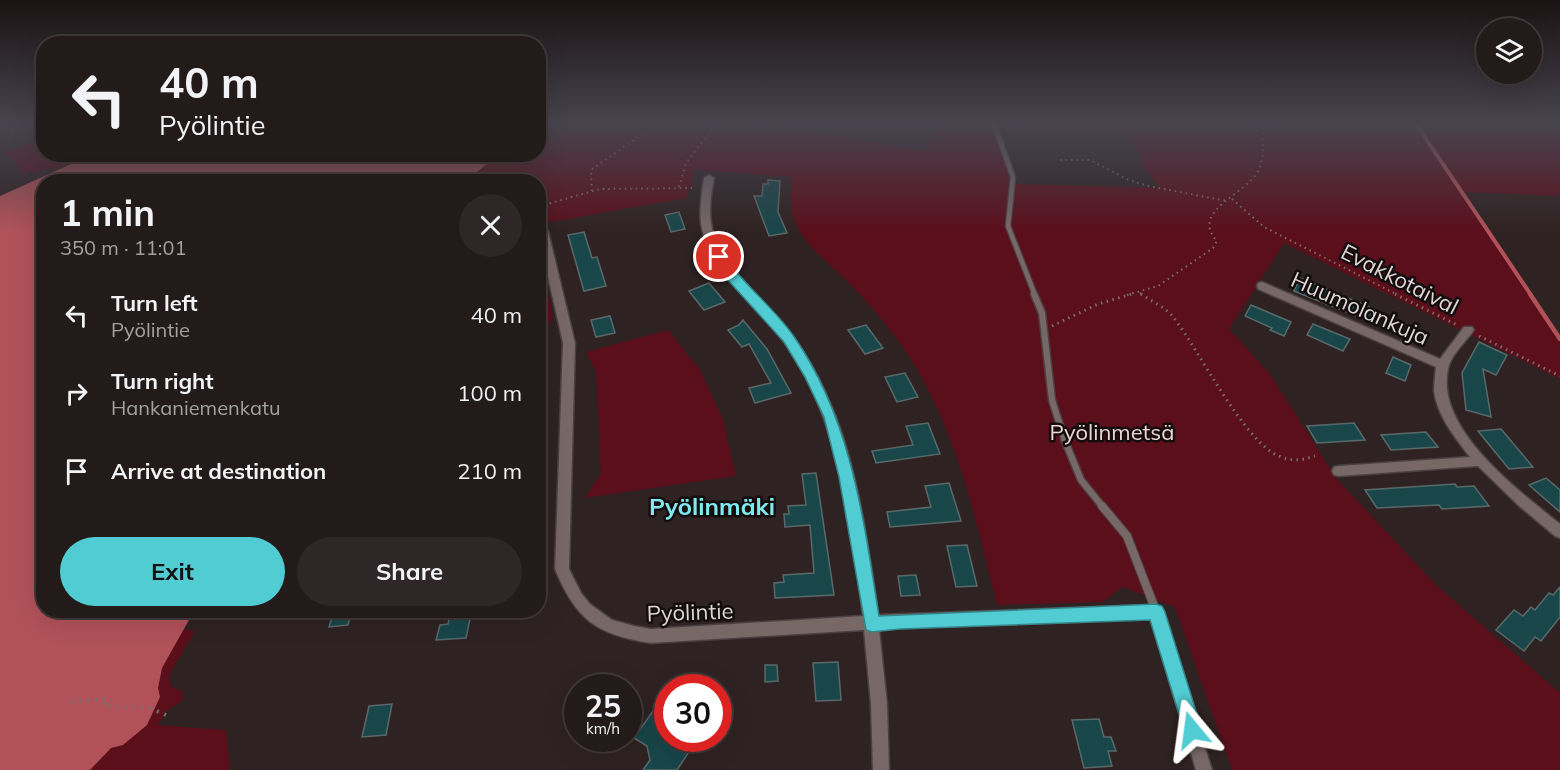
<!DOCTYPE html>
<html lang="en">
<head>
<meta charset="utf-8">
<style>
  :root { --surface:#231a1a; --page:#2f2727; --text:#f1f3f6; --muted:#a3a1a2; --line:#403839; --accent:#51ccd2 }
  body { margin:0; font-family:Mulish,sans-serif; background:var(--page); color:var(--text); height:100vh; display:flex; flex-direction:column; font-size:22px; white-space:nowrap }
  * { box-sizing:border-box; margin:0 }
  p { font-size:20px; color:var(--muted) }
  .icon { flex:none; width:33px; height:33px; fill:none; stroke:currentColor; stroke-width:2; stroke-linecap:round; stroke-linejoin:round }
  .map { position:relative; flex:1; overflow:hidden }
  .drawer { position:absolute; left:36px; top:174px; width:510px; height:444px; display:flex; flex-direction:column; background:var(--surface); border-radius:24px; box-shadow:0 6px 24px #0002,0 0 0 2px var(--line) }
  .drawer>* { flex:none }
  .hud { position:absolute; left:36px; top:36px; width:510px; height:126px; border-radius:24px; box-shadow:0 6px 24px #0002,0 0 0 2px var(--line); background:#231a1a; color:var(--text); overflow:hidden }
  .fabs { position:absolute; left:1476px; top:18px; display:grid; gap:12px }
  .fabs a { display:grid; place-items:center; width:66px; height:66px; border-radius:50%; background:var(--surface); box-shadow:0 6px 24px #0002,0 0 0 2px var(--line); font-size:30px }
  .speed { position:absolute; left:564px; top:674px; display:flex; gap:12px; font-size:30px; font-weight:700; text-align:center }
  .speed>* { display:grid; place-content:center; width:78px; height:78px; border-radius:50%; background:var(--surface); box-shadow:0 6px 24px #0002,0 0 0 2px var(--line); line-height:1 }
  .speed small { font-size:15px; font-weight:400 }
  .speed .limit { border:9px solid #d22; background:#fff; color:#111 }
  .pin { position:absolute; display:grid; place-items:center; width:51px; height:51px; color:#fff; margin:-26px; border:3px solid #fff; border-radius:50%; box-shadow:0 2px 6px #0007 }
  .me { position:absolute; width:66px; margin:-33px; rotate:344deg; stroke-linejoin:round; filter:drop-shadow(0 0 4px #0008) }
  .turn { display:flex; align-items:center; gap:21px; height:126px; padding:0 24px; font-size:27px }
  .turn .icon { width:78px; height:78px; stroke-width:2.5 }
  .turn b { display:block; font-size:42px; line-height:51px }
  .round { display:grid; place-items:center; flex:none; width:63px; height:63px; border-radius:32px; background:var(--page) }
  .overview { display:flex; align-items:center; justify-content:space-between; height:102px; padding:0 24px }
  h1 { font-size:36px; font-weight:700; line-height:45px }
  .cta { display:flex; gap:12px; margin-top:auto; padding:12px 24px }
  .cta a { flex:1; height:69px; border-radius:36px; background:var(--accent); color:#111; font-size:24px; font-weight:700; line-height:69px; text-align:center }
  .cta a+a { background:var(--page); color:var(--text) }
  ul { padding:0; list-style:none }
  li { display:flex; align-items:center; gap:18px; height:78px; padding:0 24px }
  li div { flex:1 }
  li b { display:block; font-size:22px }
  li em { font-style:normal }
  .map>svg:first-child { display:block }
  .green { fill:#5a0f1b; fill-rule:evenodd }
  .water { fill:#b15259 }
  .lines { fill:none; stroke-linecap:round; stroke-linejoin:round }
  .stream-far1 { stroke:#b15259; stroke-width:4 }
  .stream { stroke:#b15259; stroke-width:4.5 }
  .building { fill:#194649; stroke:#59696a; stroke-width:1.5 }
  .service-far2-casing { stroke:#4a4041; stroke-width:7 }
  .service-far1-casing { stroke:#4a4041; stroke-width:9 }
  .service-casing { stroke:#4a4041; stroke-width:10 }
  .minor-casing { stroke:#4a4041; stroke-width:3 }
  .path-far2 { stroke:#7a6f6f; stroke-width:2; stroke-dasharray:1.5 4; stroke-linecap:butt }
  .path-far1 { stroke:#7a6f6f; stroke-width:3; stroke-dasharray:1.5 4.5; stroke-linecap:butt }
  .path { stroke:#7a6f6f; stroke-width:4; stroke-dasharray:2 6; stroke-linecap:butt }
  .service-far2 { stroke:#776767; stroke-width:4.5 }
  .service-far1 { stroke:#776767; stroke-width:6 }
  .service { stroke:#776767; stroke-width:8 }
  .minor { fill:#776767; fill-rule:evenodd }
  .route { fill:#51ccd2; stroke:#358588; stroke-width:1.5 }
  .labels { text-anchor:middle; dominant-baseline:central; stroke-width:5; stroke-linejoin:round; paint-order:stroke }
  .street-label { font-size:22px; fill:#ded6d6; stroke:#130d0d }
  .park-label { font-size:22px; fill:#efd4d4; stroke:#130d0d }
  .neighbourhood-label { font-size:24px; font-weight:bold; fill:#7eeaef; stroke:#130d0d }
</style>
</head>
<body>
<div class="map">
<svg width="1560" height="770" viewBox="0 0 1560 770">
  <rect width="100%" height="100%" fill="#2f2222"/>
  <g class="green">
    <path d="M539 124H773L924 151 937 124H1560V196L1462 192 1560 339V379L1284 243 1229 329 1269 373 1337 479 1436 585 1560 693V770H1232L1175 607 1122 587 1103 602 997 605C974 513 953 411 893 334 880 317 867 301 852 286 818 252 781 232 793 177L695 169 686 198 539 224 538 182H430L457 155 538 154ZM997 129 1125 131 1139 152 1143 164 1160 188 1014 184Z"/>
    <polygon points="43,139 44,154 91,155 61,167 24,173 5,152"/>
    <polygon points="539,256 553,317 541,340 539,340"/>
    <polygon points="668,330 700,370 723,419 736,476 584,498 601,474 596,371 586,352"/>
    <polygon points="183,629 195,631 169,675 171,687 183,691 182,701 168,710 157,725 226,730 230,770 0,770 154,635"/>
  </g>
  <polygon class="water" points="91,155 498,155 466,181 44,182 44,610 194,611 162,668 158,688 160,697 147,725 123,745 111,748 90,770 0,770 0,196"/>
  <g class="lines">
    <polyline class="stream-far1" points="1416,124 1531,295"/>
    <polyline class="stream" points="1530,294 1560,339"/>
  </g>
  <g class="building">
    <polygon points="768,180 780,181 778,212 787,233 769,236 754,196 762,196 763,184 768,184"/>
    <polygon points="679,212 685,229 671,232 665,215"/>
    <polygon points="584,232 592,258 597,257 606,286 584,291 568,235"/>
    <polygon points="1300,278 1374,309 1369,321 1294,291"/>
    <polygon points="709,283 725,302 704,310 689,291"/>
    <polygon points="1251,305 1291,322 1284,336 1270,330 1272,328 1245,316"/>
    <polygon points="610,316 615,333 596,337 591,320"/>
    <polygon points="743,320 767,349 791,393 755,403 749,388 771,383 749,344 742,347 728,330 739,325"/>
    <polygon points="1313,324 1350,339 1343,351 1307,335"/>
    <polygon points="866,325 883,348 865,354 848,330"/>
    <polygon points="1479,342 1507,355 1496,375 1483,369 1491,417 1466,410 1462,373"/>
    <polygon points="1393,357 1411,365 1405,381 1386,373"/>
    <polygon points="905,373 918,397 897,402 885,377"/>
    <polygon points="928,423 940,454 876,463 872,451 913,445 906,426"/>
    <polygon points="1354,423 1365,440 1317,443 1307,426"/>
    <polygon points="1501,429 1533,467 1509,469 1478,431"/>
    <polygon points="1426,432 1438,447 1391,450 1381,435"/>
    <polygon points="816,473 834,595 775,598 774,583 784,582 783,575 814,573 810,525 785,527 784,514 789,514 788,506 806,505 802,474"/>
    <polygon points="1546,478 1560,490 1560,512 1529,485"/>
    <polygon points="949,483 961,521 890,527 887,512 931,507 925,486"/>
    <polygon points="1455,484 1457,487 1474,486 1489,506 1442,509 1439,505 1377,508 1365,490"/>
    <polygon points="967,545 977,586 956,587 947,546"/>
    <polygon points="916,575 920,595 901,596 898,576"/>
    <polygon points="1560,587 1560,617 1541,641 1535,637 1524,651 1496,630 1514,610 1523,616 1531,607 1535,610 1549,593 1553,595"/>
    <polygon points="451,610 472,610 466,638 436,640 440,625 448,624"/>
    <polygon points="351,613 348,625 329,627 333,614"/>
    <polygon points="838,662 841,700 816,701 813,663"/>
    <polygon points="765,665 777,665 778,681 765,682"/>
    <polygon points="392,704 386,735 362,737 369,706"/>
    <polygon points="655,708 668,716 668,738 698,738 677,770 643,770 650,760 647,746 634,738"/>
    <polygon points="1099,719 1104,737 1111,737 1116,751 1108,751 1112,766 1084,768 1072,720"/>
  </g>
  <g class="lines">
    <defs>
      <polyline id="service-far2" points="994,124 1013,177 1008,226 1035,295"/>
      <polyline id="service-far1" points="1034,294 1042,313 1052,400 1065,441 1081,480 1103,507"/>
      <polyline id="service" points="1102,506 1127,536 1156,611"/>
      <g id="minor">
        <path d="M709 175 714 178C711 193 709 208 711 223 717 265 758 294 784 325 803 348 818 375 830 403 857 463 869 550 878 615L1156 605 1161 607 1212 770H1196L1151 619 879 629 887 704 889 770H873L871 704 864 630 651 643C597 635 576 620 555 569L563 343 538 233 539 229 543 228 548 231 575 343 569 569 581 593 590 604 612 620 634 626 651 629 863 616C855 548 845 470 819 406 808 378 792 351 773 327 747 296 707 266 701 223 699 208 702 193 704 178Z"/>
        <path d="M1262 282 1440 359 1464 327H1472L1474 330C1466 342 1451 354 1448 369 1435 429 1518 490 1560 524V538L1555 536 1518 505 1478 466 1339 476 1334 475 1332 471 1334 467 1339 466 1470 457C1455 438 1437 415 1434 391 1434 384 1435 375 1436 367L1258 289 1257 286 1258 283Z"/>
      </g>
    </defs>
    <use href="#service-far2" class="service-far2-casing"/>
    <use href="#service-far1" class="service-far1-casing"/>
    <use href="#service" class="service-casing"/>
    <use href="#minor" class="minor-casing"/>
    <g class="path-far2">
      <polyline points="701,124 711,128"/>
      <polyline points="1060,160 1090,160 1129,180 1148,186 1227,201"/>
      <polyline points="679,187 686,163 716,124"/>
      <polyline points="592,191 591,170 595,167 647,131 664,124"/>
      <polyline points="1232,199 1264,227 1398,295"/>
      <polyline points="543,221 544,205 600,189 696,188"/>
      <polyline points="1140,293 1143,295"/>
      <path d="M1127 295 1158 286 1213 248 1217 241C1189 211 1247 194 1258 171 1265 157 1263 139 1262 124"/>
    </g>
    <g class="path-far1">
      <path d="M1141 294C1151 301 1167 308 1174 318 1199 350 1244 442 1279 456 1292 462 1302 460 1315 456"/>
      <polyline points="1395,294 1457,325"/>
      <polyline points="1052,326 1098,304 1132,294"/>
      <polyline points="1479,336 1560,376"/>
    </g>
    <g class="path">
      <polyline points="189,610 199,612"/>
      <polyline points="151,611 179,610"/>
      <polyline points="71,702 107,699 105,706 150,708 166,715"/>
    </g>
    <use href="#service-far2" class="service-far2"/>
    <use href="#service-far1" class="service-far1"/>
    <use href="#service" class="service"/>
    <use href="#minor" class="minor"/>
  </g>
  <linearGradient id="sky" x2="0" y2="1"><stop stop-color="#1a1313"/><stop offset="0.53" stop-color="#47444f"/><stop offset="1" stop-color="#47444f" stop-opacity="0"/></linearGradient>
  <rect width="1560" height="232" fill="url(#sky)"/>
  <path class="route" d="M719 253 723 254C743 285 774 307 795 338 852 422 863 517 879 616L1156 604 1162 606 1165 612 1202 730 1199 737 1192 740 1186 737 1150 620 900 629 872 632 866 630 839 477 824 417 805 377 784 342 726 278 713 257Z"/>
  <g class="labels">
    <g class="street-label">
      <text transform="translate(1400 279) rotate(27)">Evakkotaival</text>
      <text transform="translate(1360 308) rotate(24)">Huumolankuja</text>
      <text transform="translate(690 612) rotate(-2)">Pyölintie</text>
    </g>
    <g class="park-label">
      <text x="1112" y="432">Pyölinmetsä</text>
    </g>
    <g class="neighbourhood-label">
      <text x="712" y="506">Pyölinmäki</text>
    </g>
  </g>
</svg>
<div class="fabs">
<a><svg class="icon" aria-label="layers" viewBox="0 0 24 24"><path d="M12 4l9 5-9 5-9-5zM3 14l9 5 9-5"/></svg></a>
</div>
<div class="speed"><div>25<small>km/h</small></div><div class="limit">30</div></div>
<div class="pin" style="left:719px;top:257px;background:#d93025"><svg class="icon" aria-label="arrive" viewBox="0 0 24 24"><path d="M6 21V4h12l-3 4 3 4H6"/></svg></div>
<svg class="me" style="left:1192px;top:730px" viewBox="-20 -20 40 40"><path d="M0-17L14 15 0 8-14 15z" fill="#51ccd2" stroke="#fff" stroke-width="4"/></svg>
<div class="hud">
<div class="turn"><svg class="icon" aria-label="left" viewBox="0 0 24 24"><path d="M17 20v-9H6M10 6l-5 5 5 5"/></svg><div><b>40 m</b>Pyölintie</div></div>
</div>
<section class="drawer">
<div class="overview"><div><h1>1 min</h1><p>350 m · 11:01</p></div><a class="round"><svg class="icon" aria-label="close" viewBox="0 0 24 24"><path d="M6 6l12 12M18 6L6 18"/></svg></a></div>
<ul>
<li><svg class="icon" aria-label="left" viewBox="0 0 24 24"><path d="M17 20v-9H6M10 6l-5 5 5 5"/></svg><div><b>Turn left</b><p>Pyölintie</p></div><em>40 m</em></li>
<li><svg class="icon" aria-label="right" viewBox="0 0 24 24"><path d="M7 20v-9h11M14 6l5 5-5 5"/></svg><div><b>Turn right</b><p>Hankaniemenkatu</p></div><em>100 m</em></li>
<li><svg class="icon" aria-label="arrive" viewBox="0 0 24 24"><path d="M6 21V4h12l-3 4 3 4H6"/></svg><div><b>Arrive at destination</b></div><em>210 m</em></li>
</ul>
<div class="cta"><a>Exit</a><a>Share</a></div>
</section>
</div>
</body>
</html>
